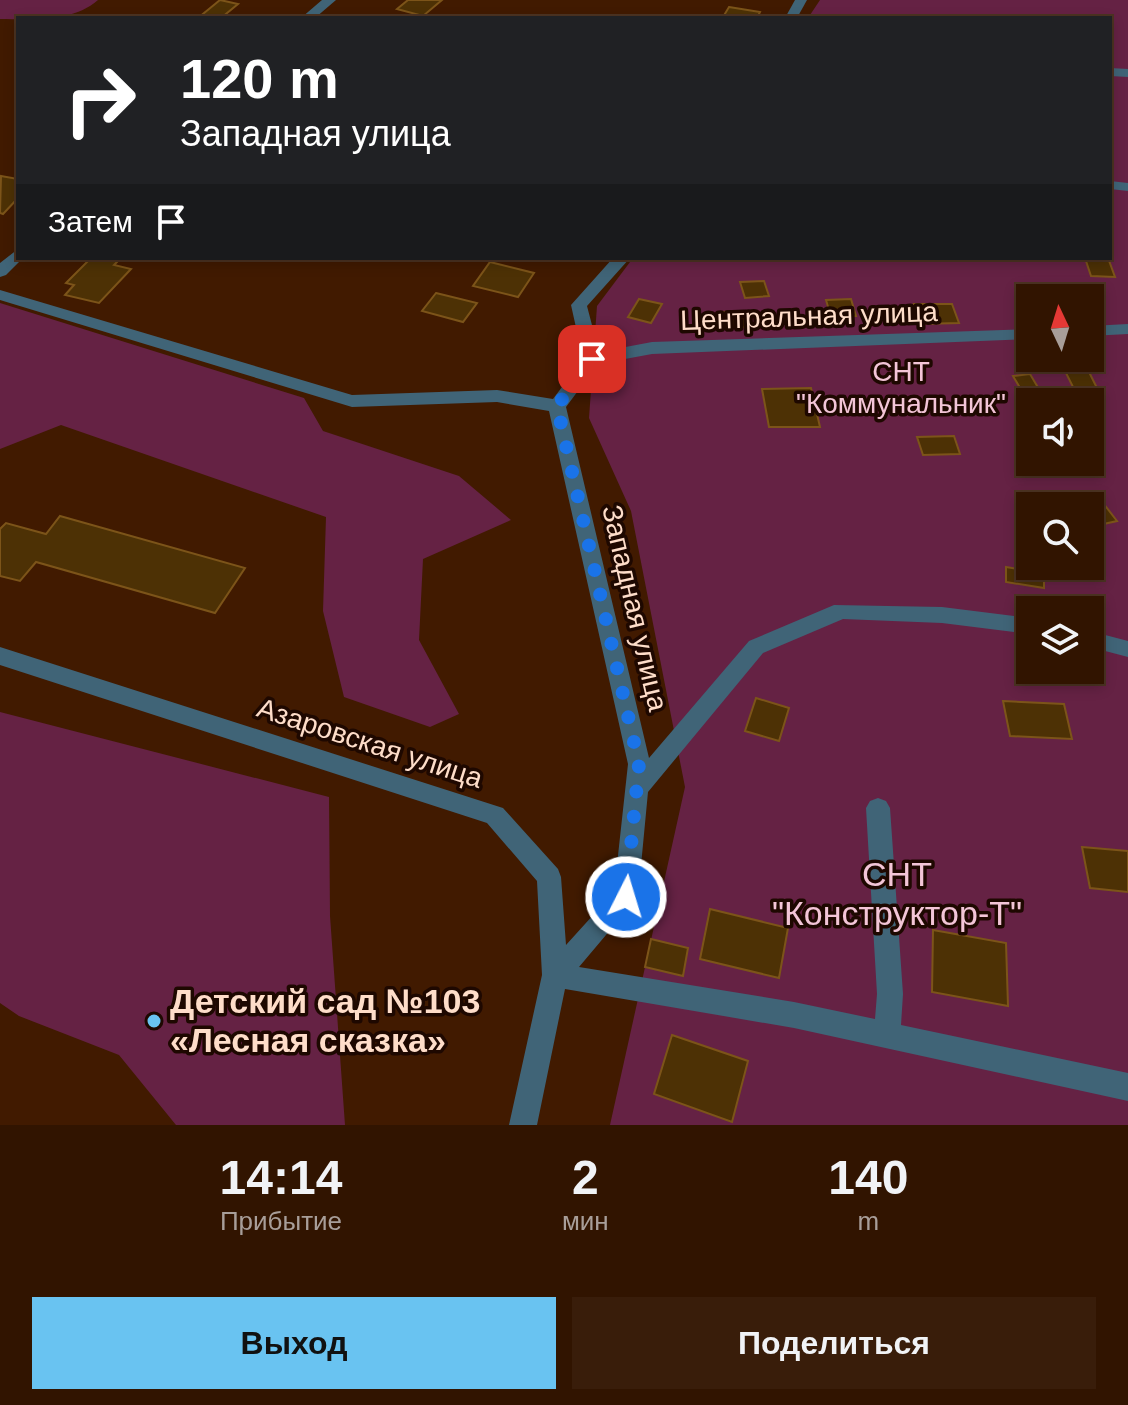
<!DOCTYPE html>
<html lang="ru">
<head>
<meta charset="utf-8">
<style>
  :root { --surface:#311400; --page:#391d0a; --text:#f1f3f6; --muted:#a89e99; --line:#4c3322; --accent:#69c3f1 }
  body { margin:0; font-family:Arial,sans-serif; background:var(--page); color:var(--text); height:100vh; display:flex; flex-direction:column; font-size:30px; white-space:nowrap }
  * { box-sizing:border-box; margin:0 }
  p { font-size:26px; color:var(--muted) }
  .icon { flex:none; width:44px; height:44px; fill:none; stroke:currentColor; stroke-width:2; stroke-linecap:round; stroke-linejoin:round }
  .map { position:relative; height:1125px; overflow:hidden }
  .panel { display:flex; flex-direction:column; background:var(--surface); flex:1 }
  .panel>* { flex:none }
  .hud { position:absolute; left:16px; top:16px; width:1096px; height:244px; border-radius:0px; box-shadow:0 4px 12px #0003,0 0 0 2px var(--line); background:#202124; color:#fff; overflow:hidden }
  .needle { width:52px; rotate:356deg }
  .buttons { position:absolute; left:1016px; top:284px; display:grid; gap:16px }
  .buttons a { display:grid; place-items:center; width:88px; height:88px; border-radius:0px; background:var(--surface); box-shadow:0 4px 12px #0003,0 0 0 2px var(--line); font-size:40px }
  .pin { position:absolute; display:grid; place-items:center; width:68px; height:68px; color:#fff; margin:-34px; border-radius:16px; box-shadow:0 4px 12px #0006 }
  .me { position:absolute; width:88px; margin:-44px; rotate:5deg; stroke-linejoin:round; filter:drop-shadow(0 0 6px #0008) }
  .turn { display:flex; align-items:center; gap:28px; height:168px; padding:0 32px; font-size:36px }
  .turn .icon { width:104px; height:104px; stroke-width:2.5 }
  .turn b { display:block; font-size:56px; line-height:68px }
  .then { display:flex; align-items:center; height:76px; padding:0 32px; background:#0003; gap:16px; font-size:30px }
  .eta { display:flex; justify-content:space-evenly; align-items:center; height:136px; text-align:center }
  .eta b { font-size:48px; font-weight:700; line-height:56px }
  .button { display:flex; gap:16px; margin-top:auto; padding:16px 32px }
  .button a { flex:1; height:92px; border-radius:0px; background:var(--accent); color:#111; font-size:32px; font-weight:700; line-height:92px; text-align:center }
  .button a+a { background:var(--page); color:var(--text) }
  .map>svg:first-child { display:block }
  .green { fill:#652244; fill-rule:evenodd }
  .building { fill:#4d3105; stroke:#7c5419; stroke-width:2 }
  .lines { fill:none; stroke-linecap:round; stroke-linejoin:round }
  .minor { fill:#406477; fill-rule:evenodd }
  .route { stroke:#1a73e8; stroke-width:14; stroke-dasharray:0 25.2 }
  .poi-dot { fill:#69c3f1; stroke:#1e0800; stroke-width:3 }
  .labels { text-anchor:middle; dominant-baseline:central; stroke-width:7; stroke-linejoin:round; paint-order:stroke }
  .street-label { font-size:28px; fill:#feddc9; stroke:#1e0800 }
  .park-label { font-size:28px; fill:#f3c5d7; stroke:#1e0800 }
  .near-park-label { font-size:34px; fill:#f3c5d7; stroke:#1e0800 }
  .near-poi-label { font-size:34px; font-weight:bold; fill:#feddc9; stroke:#1e0800; text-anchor:start }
</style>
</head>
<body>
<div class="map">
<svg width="1128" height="1125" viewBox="0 0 1128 1125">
  <rect width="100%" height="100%" fill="#411a00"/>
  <g class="green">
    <path d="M0 0H98C72 23 31 19 0 19Z"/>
    <path d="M820 0H1128V1125H610L685 787 631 511 589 418 597 306 633 258H1110V18H808ZM1030 298H1090V358H1030ZM1030 402H1090V462H1030ZM1030 506H1090V566H1030ZM1030 610H1090V670H1030Z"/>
    <polygon points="0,303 304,398 323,431 459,476 511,520 423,559 419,640 459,714 430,727 344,697 323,611 326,517 61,425 0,449"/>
    <polygon points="0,712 329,797 330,916 345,1125 176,1125 119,1055 19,1016 0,1003"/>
  </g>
  <g class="building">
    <polygon points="220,0 238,4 221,18 198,18"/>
    <polygon points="408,0 442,0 423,16 397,9"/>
    <polygon points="729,7 760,12 757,18 723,17"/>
    <polygon points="1,176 18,179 18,198 3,214 0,213"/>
    <polygon points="91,258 121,258 114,265 131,269 99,303 65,295 74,285 66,283"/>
    <polygon points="1085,258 1108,258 1115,277 1091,276"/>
    <polygon points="490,262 534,273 518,297 473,286"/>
    <polygon points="764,281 769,296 745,298 740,282"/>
    <polygon points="436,293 477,303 463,322 422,311"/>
    <polygon points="639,299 662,304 651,323 628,317"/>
    <polygon points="851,299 856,316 831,317 826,300"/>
    <polygon points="914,304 952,304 959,323 920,324"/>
    <polygon points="748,311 752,327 727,328 723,312"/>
    <polygon points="1089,372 1098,390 1075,391 1066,373"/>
    <polygon points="1030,374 1043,396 1026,398 1013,376"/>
    <polygon points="811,388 820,427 769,427 762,389"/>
    <polygon points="954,436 960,454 923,455 917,437"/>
    <polygon points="1100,499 1117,521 1090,527 1090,506 1069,506"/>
    <polygon points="60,516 245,568 215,613 36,562 20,581 0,576 0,529 6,523 46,534"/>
    <polygon points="1006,567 1044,573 1044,588 1006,582"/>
    <polygon points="756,698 789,708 779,741 745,731"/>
    <polygon points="1003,701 1064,704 1072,739 1010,736"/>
    <polygon points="1082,847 1128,851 1128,892 1090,888"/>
    <polygon points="710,909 788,928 779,978 700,959"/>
    <polygon points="933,930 1006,943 1008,1006 932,992"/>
    <polygon points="651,939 688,948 683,976 645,967"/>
    <polygon points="672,1035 748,1061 732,1122 654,1094"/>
  </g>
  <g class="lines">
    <g class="minor">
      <polygon points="322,0 336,0 315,18 301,18"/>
      <polygon points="795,0 807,0 797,18 785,18"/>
      <polygon points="1110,68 1128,69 1128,77 1110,76"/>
      <polygon points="1110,181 1128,183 1128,191 1110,189"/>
      <polygon points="18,249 18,258 23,258 6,275 0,277 0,263"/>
      <polygon points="613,258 630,258 587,306 599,352 652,342 1030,329 1030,339 652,354 598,364 566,407 649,758 749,641 834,605 942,607 1030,618 1030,634 942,623 843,619 763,653 648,792 638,897 579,967 794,1002 875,1019 877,994 866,808 870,801 878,798 886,801 890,808 903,994 901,1025 1128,1073 1128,1101 794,1028 565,989 537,1125 509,1125 542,975 537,881 487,823 0,665 0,647 503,808 558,869 561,877 566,945 614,892 628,764 549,411 497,402 352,407 0,300 0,290 352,395 497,390 553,399 583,359 571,305"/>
      <polygon points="1128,324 1128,334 1090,336 1090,326"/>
      <polygon points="1090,631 1128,641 1128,657 1090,647"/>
    </g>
  </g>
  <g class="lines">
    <polyline class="route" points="592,359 557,406 639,764 626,897"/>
  </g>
  <circle class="poi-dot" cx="154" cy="1021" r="8"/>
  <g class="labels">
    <g class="street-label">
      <text transform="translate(809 316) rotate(-2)">Центральная улица</text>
      <text transform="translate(635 608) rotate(77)">Западная улица</text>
      <text transform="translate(370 743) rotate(18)">Азаровская улица</text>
    </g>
    <g class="park-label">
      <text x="901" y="371">СНТ<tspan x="901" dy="32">"Коммунальник"</tspan></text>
    </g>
    <g class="near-park-label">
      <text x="897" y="874">СНТ<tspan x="897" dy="39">"Конструктор-Т"</tspan></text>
    </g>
    <g class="near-poi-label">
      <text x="170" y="1001">Детский сад №103<tspan x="170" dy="39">«Лесная сказка»</tspan></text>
    </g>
  </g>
</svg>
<div class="buttons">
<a><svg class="needle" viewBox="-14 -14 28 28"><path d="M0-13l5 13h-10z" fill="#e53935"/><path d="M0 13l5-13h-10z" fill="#a89e99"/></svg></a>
<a><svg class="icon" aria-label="sound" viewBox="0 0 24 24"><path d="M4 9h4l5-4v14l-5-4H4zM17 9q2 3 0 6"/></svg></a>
<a><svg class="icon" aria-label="search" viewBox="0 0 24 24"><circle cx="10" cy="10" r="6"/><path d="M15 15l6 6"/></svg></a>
<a><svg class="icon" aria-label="layers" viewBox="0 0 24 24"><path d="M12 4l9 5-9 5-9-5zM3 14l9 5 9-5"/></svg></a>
</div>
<div class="pin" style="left:592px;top:359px;background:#d93025"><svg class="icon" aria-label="arrive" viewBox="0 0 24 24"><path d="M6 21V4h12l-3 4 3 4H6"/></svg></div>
<svg class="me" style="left:626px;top:897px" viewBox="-20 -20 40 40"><circle r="17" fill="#1a73e8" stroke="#fff" stroke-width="3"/><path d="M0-11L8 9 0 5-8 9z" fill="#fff"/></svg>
<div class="hud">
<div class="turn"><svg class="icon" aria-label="right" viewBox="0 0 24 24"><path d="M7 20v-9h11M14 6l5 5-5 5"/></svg><div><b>120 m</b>Западная улица</div></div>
<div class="then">Затем<svg class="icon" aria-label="arrive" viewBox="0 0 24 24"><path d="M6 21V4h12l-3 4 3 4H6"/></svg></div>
</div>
</div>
<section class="panel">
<div class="eta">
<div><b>14:14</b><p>Прибытие</p></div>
<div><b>2</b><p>мин</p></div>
<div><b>140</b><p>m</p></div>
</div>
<div class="button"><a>Выход</a><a>Поделиться</a></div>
</section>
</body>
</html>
